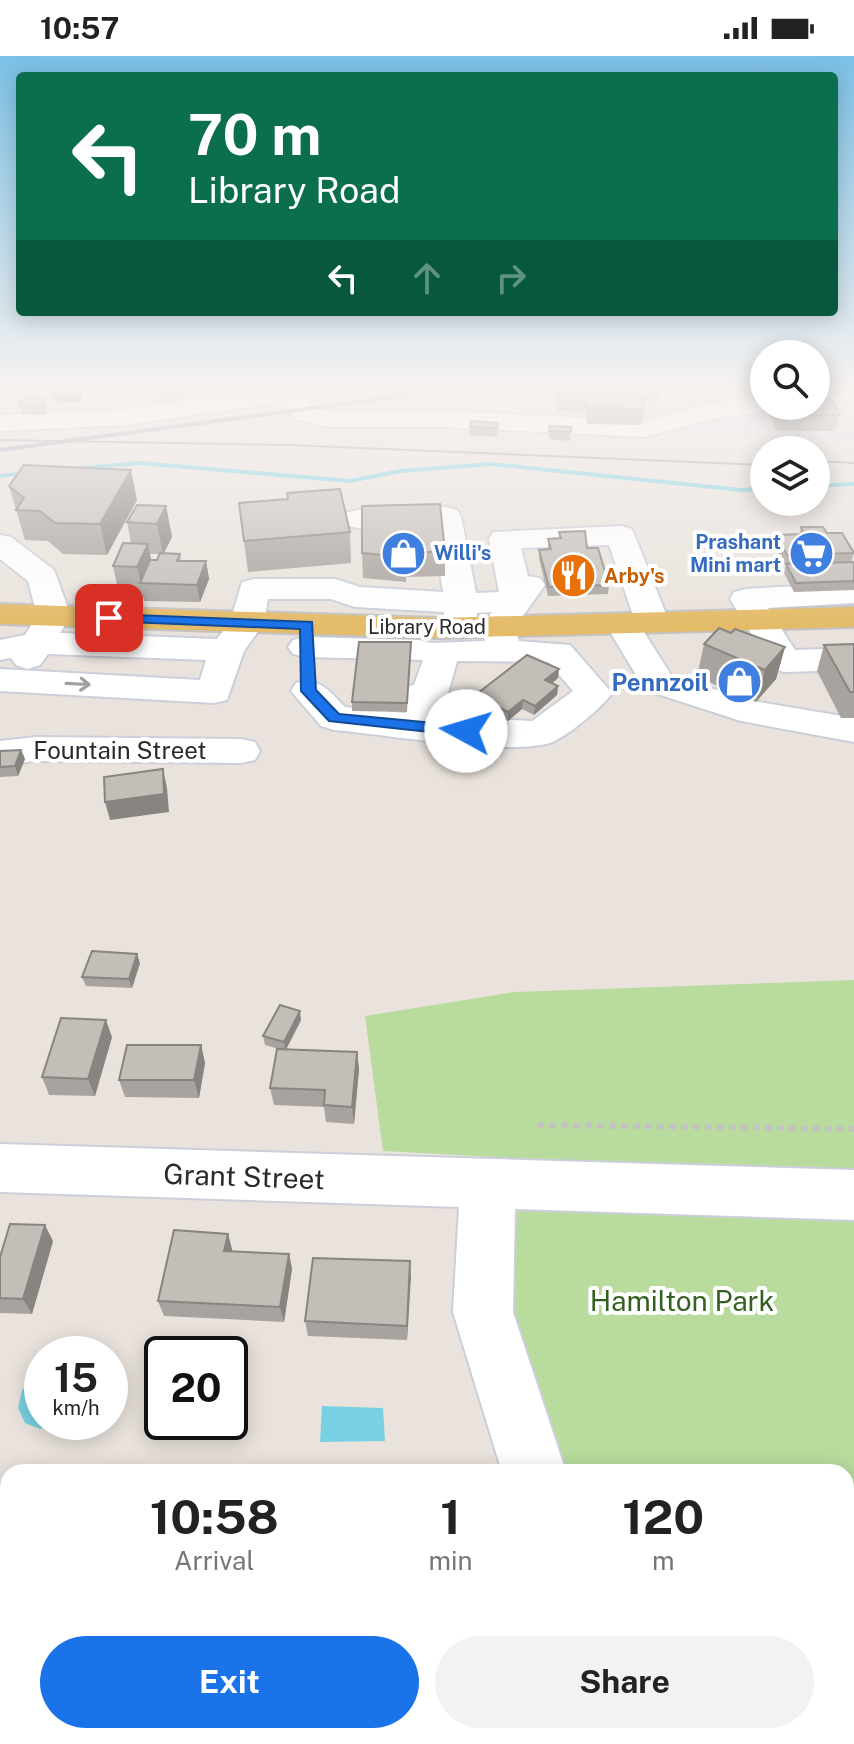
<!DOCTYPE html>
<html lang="en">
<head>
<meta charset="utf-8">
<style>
  :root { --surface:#fff; --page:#f2f2f2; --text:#222; --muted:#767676; --accent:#1a73e8 }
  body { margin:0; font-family:"Public Sans",sans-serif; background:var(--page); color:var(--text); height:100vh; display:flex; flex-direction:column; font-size:30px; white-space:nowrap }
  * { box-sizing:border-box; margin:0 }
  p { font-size:26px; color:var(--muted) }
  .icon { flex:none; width:44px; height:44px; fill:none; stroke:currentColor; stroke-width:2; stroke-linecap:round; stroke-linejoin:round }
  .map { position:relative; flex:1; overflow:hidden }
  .panel { position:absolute; left:0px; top:1408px; width:854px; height:280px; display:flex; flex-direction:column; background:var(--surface); border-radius:24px 24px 0 0; box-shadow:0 4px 20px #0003 }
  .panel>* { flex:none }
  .guide { position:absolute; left:16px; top:16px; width:822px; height:244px; border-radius:8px; box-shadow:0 4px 20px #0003; background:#0b6e4f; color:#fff; overflow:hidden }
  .controls { position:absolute; left:750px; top:284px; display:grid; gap:16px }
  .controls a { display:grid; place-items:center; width:80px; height:80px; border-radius:50%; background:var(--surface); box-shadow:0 4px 20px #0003; font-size:40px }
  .speed { position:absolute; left:24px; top:1280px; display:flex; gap:16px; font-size:40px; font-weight:700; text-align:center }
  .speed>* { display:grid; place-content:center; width:104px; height:104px; border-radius:50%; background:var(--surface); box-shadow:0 4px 20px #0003; line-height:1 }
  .speed small { font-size:20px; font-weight:400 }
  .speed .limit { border:4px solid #111; border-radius:12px; background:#fff; color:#111 }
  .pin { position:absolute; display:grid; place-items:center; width:68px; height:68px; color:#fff; margin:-34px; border-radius:16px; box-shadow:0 4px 12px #0006 }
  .me { position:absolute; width:88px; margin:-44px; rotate:276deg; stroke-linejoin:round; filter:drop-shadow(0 0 6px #0008) }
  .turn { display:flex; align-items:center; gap:28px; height:168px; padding:0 40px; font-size:36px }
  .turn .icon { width:104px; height:104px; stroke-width:2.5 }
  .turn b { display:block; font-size:56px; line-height:68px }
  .lanes { display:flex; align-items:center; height:76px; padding:0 40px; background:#0003; justify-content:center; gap:40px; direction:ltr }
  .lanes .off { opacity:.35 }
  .eta { display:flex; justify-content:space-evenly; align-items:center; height:136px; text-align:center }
  .eta b { font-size:48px; font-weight:700; line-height:56px }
  .primary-button { display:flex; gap:16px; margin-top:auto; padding:16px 40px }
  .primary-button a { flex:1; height:92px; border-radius:48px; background:var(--accent); color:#fff; font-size:32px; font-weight:700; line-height:92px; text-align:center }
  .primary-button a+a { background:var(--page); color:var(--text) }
  .status { display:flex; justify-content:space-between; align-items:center; height:56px; padding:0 40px; background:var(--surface); direction:ltr }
  .status svg { height:22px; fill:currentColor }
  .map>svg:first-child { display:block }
  .industrial { fill:#dedde3 }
  .green { fill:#b9dc9e }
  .water { fill:#78d2e4 }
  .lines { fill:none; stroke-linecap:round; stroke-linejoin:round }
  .stream { fill:#78d2e4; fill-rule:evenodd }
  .minor-casing { stroke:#cbcfda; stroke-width:4 }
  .major-casing { stroke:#c3c3c3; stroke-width:4 }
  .path-far1 { stroke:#c3c3c3; stroke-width:6; stroke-dasharray:7 5; stroke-linecap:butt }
  .path { stroke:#c3c3c3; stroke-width:7; stroke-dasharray:9 6; stroke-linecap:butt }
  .minor { fill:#fff; fill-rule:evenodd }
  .major { fill:#e4bb68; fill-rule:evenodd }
  .tram { stroke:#a0a4b2; stroke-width:2 }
  .rail { stroke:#a0a4b2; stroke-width:4 }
  .wall { fill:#a8a39e; fill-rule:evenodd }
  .shaded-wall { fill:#888581 }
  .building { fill:#c3beb8; stroke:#888581; stroke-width:2 }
  .oneway { stroke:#9f9f9f }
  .route { fill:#1a73e8; stroke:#114b97; stroke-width:2 }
  .labels { text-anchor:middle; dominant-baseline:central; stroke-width:8; stroke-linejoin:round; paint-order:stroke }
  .far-shop-label { font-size:20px; font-weight:bold; fill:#366cbe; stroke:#fff; text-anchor:end }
  .far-food-label { font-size:20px; font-weight:bold; fill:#c56008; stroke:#fff; text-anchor:start }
  .far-street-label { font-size:20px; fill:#2a2a2a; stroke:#fff }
  .shop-label { font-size:24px; font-weight:bold; fill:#366cbe; stroke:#fff; text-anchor:end }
  .street-label { font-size:24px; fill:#2a2a2a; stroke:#fff }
  .near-street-label { font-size:28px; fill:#2a2a2a; stroke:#fff }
  .near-park-label { font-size:28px; fill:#346020; stroke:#fff }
</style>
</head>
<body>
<div class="status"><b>10:57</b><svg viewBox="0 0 49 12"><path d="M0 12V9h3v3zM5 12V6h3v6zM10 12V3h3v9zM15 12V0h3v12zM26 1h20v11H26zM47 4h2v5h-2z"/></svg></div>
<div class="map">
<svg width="854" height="1688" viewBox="0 0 854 1688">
  <rect width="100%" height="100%" fill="#eae3dd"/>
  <polygon class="industrial" points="542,334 764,334 764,350 816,350 816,345 854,374 854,386 569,372"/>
  <polygon class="green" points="854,924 854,1688 647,1688 644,1680 846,1680 846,1416 558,1416 508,1255 518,1150 510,1102 383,1095 365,960 514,936"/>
  <g class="water">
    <polygon points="42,1317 42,1366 59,1366 40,1373 25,1367 18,1352 22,1334"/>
    <polygon points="322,1350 383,1352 385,1385 320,1386"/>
  </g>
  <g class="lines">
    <g class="stream">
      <polygon points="139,405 350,423 401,413 492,406 741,432 764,431 764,435 741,436 492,410 401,417 350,427 139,409 74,415 71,413 74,411"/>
      <polygon points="30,415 33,417 32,418 0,422 0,418"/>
      <polygon points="854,426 854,430 816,432 816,428"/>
    </g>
    <defs>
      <g id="minor">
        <polygon points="259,334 327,334 324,339 307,343 313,351 329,355 444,355 645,365 717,346 764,340 764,350 776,350 764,356 718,362 645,381 444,371 329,371 295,363 283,346 125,369 0,375 0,359 125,353"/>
        <polygon points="816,334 854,334 854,346 816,350"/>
        <path d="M446 451 457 454 461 460 476 537 499 536 489 483 493 476 621 470 632 473 670 568 665 575 644 576 671 619 747 644 854 662V686L741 665 645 634 606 569 611 562 623 559 634 562 609 489 521 492 528 520 540 522 545 529 515 571 519 585 570 589 612 637C603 651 565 682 550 687 508 700 383 678 334 674L321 670 291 635 296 627C320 621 329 635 345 651L406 657 407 651 395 648 390 640 395 632 414 629 423 604 305 601 293 598 288 591 293 584 305 581 419 584 432 587 485 585 481 571 492 556 477 557V572L472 579 460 582 448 579 443 572 444 556 355 551 331 543H268L264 567 244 595 227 644 214 647 0 635V613L200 624 206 604 48 598 40 609 28 613 16 609 11 602 0 604V584L25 579 37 560 28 525 0 503V479L11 481 54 514 71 560 60 577 217 583 230 566 242 526 254 523H335L360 531 443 536 433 469 357 472 346 469 342 463 346 457 357 454ZM457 605 548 606 573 635 532 665 442 660Z"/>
        <polygon points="854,527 854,547 768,552 795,594 854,592 854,614 784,616 772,612 730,543 734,536 746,533"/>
        <polygon points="36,681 241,683 255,686 260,695 255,704 241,707 36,705 0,709 0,685"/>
        <polygon points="0,1088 854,1114 854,1164 515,1153 513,1256 566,1416 502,1416 453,1256 459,1151 0,1136"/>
        <polygon points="579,1680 653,1680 655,1688 581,1688"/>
      </g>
      <polygon id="major" points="0,548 438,562 854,551 854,571 438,582 0,568"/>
    </defs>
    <use href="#minor" class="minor-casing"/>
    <use href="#major" class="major-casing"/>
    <polyline class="path-far1" points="537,1069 854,1073"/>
    <g class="path">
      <polyline points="797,1680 808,1688"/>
      <polyline points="849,1688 854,1684"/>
    </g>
    <use href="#minor" class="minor"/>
    <use href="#major" class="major"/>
    <g class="tram">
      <polyline points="0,384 289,389 764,409"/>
      <polyline points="816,405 854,407"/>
    </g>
    <polyline class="rail" points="0,394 447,334"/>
  </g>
  <g class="wall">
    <polygon points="157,334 197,334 198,339 160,342"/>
    <polygon points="548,334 660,334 658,345 642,345 644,353 642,369 587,368 585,355 558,355 556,338 548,338"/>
    <polygon points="43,341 47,359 23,358 19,344"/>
    <polygon points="771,350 816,350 840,359 835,375 777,375 769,358"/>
    <polygon points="498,367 497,381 469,379 470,371"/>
    <polygon points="550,370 571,371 570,385 549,383"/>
    <polygon points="9,430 137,444 107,499 63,498 48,485 25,484"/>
    <polygon points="287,444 350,476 351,507 248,516 244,485"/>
    <path d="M166 450 172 481 163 497 180 498 181 505H206L209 523 200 546 144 545V542H120L113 510 131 487 127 466ZM150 498H159L157 504H151Z"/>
    <polygon points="801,471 827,477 854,497 851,506 784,508 774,488 776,479 799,478"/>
    <polygon points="559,476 587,492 609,529 608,538 548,540 539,503 539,494 548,493 548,483 559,482"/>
    <polygon points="445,496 445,520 406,521 406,526 363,522 362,497"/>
    <polygon points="854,506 854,534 794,536 784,517 786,508"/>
    <polygon points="731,577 785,591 776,623 756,646 697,621 704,588"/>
    <polygon points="411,586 407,656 352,655 352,646"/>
    <polygon points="854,588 854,662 841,662 817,615 824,589"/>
    <polygon points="559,613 558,622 552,627 558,630 557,639 534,659 522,653 508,665 474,649 474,640"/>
    <polygon points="21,694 25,703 18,720 0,721 0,695"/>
    <polygon points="140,907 132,932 86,930 82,921"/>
    <polygon points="301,964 286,994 357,996 359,1013 354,1068 326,1066 324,1051 274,1049 270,1032 279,993 265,989 263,980"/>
    <polygon points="112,981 95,1040 49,1039 42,1021"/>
    <polygon points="201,989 205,1007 199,1042 125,1041 119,1024"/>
    <polygon points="228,1178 232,1195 289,1198 292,1213 284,1266 164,1260 158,1245"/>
    <polygon points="53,1185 32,1258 0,1257 0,1201"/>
    <polygon points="410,1205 407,1284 308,1280 305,1265"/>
    <polygon points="0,1459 8,1459 8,1501 0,1500"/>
  </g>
  <g class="shaded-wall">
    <polygon points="4,334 21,334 5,338"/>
    <polygon points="51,334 81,334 83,345 55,348"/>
    <polygon points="131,414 137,444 107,499 100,468"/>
    <polygon points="166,450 172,481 163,499 157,468"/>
    <polygon points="148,488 154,519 141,527 137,511"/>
    <polygon points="206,505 209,523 200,546 197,529"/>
    <polygon points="785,591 776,623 756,646 765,614"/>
    <polygon points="559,613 558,622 544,634 545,624"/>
    <polygon points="558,630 557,639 534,659 535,650"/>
    <polygon points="523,644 522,653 508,665 508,656"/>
    <polygon points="21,694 25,703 18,720 15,710"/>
    <polygon points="163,713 167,732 169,756 110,764 105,746"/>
    <polygon points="137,898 140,907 132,932 129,923"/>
    <polygon points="300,955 301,964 285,995 284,986"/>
    <polygon points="106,964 112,981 95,1040 88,1023"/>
    <polygon points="201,989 205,1007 199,1042 194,1024"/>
    <polygon points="357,996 359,1013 354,1068 352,1051"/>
    <polygon points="45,1169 53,1185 32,1258 23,1243"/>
    <polygon points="228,1178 232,1193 229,1210 224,1195"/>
    <polygon points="289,1198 292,1213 284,1266 280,1251"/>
    <polygon points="410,1205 411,1221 407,1284 407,1270"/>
  </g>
  <g class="building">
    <polygon points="586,339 641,340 644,353 588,352"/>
    <polygon points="43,341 45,351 20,350 19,344"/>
    <polygon points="816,343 831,343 840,359 781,359 777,350 816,350"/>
    <polygon points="471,365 498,367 497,372 470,371"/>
    <polygon points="550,370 571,371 571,376 549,375"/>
    <polygon points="24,409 131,414 100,468 55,467 40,455 16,454 24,442 9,430"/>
    <polygon points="340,433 350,476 244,485 239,447 288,443 287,437"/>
    <polygon points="440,448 445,496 406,496 406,501 362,497 362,450"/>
    <polygon points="137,449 166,450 157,468 127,466"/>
    <polygon points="801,471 823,471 827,477 842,477 854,497 787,499 776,479 804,478"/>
    <polygon points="585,475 587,492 598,492 609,529 549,531 539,494 551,493 548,483 561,482 559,476"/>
    <polygon points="123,487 148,488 137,511 113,510"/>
    <polygon points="160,497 180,498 177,505 206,505 197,529 140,527 150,504 157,504"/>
    <polygon points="854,506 854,525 796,527 786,508"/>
    <polygon points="719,572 731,577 735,573 785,591 765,614 704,588"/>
    <polygon points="359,586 411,586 407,647 352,646"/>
    <polygon points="854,588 854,636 850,636 824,589"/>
    <polygon points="527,599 559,613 545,624 558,630 535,650 523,644 508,656 474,640"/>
    <polygon points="21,694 15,710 0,711 0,695"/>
    <polygon points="163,713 164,738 105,746 104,721"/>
    <polygon points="92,895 137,898 129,923 82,921"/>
    <polygon points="280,949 300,955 284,986 263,980"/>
    <polygon points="61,962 106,964 88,1023 42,1021"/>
    <polygon points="127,989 201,989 194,1024 119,1024"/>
    <polygon points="277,993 357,996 352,1051 324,1049 325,1034 270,1032"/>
    <polygon points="10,1168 45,1169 23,1243 0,1242 0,1201"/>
    <polygon points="174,1174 228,1178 224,1195 289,1198 280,1251 158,1245"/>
    <polygon points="313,1202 410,1205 407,1270 305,1265"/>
    <rect x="0" y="1459" width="8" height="36"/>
  </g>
  <defs><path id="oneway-shaft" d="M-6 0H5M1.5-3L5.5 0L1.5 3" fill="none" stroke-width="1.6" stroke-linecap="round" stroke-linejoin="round" transform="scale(2)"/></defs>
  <use class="oneway" href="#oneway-shaft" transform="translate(78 628) rotate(3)"/>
  <linearGradient id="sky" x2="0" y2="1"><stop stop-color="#7bc0e6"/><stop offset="0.58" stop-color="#f6f2f0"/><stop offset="1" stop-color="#f6f2f0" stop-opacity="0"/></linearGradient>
  <rect width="854" height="571" fill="url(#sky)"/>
  <polygon class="route" points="109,558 312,566 316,634 339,658 466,670 474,675 466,680 329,665 301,635 300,573 104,565 104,559"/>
  <defs>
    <symbol id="shop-disc" viewBox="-11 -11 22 22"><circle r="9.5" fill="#3f7fe0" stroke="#fff"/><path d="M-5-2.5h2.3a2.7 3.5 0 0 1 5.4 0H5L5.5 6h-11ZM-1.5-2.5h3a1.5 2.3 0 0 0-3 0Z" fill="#fff"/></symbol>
    <symbol id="supermarket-disc" viewBox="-11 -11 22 22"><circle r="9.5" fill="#3f7fe0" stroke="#fff"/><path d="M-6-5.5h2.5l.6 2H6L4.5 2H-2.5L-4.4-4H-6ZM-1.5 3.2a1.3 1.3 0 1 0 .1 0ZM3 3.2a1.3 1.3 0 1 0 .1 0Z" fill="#fff"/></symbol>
    <symbol id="restaurant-disc" viewBox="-11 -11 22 22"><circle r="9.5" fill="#e8710a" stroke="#fff"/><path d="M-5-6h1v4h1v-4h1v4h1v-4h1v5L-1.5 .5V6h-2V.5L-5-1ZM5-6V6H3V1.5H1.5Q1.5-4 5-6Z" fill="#fff"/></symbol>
  </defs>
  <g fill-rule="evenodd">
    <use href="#shop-disc" x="378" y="472" width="51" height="51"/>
    <use href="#supermarket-disc" x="786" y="472" width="51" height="51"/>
    <use href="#restaurant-disc" x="548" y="494" width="51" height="51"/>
    <use href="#shop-disc" x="714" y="600" width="51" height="51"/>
  </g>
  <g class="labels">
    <g class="far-shop-label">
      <text x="781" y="486">Prashant<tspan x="781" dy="23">Mini mart</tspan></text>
      <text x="434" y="497" text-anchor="start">Willi's</text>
    </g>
    <g class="far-food-label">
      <text x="604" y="520">Arby's</text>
    </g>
    <g class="far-street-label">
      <text x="427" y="571">Library Road</text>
    </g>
    <g class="shop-label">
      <text x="709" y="626">Pennzoil</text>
    </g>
    <g class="street-label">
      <text x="120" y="694">Fountain Street</text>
    </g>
    <g class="near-street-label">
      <text transform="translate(244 1120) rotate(2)">Grant Street</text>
    </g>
    <g class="near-park-label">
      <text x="682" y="1244">Hamilton Park</text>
    </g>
  </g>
</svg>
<div class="controls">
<a><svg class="icon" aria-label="search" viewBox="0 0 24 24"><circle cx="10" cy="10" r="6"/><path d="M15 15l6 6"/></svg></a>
<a><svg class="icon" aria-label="layers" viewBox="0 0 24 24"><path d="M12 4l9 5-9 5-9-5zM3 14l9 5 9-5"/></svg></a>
</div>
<div class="speed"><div>15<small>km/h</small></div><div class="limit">20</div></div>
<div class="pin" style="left:109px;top:562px;background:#d93025"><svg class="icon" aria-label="arrive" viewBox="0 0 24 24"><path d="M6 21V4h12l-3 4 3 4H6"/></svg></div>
<svg class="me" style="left:466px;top:675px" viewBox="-20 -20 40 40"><circle r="19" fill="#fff"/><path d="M0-13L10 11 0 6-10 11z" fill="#1a73e8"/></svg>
<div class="guide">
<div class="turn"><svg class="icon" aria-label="left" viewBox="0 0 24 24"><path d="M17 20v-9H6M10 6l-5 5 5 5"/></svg><div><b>70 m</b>Library Road</div></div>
<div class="lanes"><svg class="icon" aria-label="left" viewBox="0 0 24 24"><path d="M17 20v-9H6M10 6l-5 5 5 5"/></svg><svg class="icon off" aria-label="ahead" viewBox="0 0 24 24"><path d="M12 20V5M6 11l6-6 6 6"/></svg><svg class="icon off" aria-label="right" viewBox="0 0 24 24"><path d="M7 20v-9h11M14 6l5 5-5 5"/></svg></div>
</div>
<section class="panel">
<div class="eta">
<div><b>10:58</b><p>Arrival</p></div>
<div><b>1</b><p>min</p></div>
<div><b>120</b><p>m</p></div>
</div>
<div class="primary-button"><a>Exit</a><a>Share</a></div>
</section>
</div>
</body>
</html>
